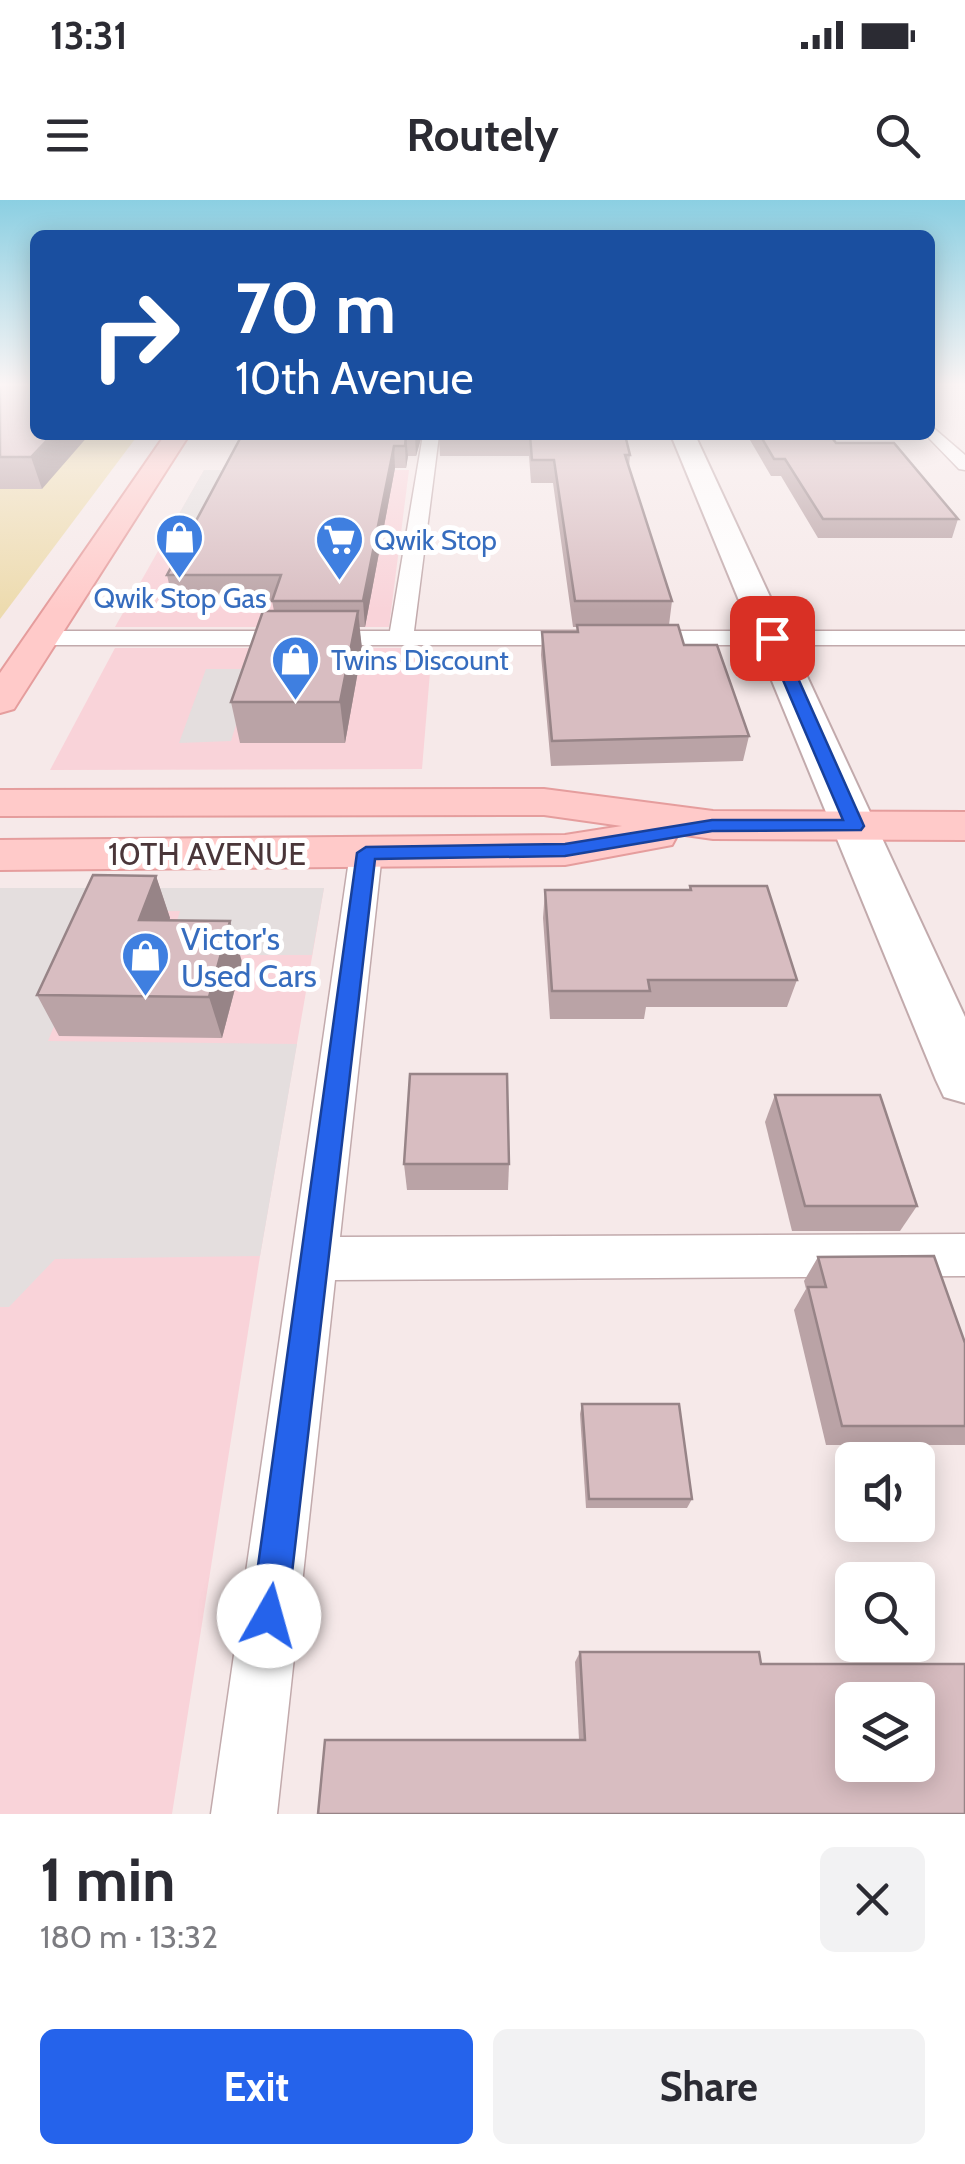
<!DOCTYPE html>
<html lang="en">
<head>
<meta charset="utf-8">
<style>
  :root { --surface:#fff; --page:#f2f2f3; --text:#2b2b33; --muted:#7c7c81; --accent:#2563eb }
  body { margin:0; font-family:Cabin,sans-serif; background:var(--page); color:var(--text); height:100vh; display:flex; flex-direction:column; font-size:38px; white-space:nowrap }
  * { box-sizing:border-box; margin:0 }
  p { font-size:32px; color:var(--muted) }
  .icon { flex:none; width:55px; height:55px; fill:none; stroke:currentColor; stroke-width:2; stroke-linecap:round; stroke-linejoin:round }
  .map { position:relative; height:1614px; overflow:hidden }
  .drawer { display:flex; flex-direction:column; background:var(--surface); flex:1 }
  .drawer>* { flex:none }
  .banner { position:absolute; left:30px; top:30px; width:905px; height:210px; border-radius:15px; box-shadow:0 5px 25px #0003; background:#1a4fa0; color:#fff; overflow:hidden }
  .buttons { position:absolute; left:835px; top:1242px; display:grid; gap:20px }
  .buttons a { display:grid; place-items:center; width:100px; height:100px; border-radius:15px; background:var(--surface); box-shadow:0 5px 25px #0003; font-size:50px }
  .pin { position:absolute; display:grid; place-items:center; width:85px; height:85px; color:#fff; margin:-42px; border-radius:20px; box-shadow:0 5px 15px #0006 }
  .me { position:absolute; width:110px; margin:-55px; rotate:7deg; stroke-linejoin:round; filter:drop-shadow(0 0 8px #0008) }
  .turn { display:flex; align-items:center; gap:35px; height:210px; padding:0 40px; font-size:45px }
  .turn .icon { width:130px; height:130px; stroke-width:2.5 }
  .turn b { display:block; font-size:70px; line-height:85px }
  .round { display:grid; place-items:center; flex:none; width:105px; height:105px; border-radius:15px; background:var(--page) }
  .overview { display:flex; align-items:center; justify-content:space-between; height:170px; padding:0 40px }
  h1 { font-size:60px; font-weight:700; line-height:75px }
  .primary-button { display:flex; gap:20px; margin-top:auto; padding:20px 40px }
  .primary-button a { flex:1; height:115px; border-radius:15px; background:var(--accent); color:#fff; font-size:40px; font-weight:700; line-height:115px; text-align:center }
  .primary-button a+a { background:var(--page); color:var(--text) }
  .status { display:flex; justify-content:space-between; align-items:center; height:70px; padding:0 50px; background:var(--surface); direction:ltr }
  .status svg { height:28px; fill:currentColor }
  header { display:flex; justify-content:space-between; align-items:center; height:130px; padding:0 40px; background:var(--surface); font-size:45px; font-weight:700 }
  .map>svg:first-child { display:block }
  .commercial { fill:#f9d3d9 }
  .green { fill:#eddbae }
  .parking { fill:#e4dede }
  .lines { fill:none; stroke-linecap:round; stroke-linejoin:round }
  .service-casing { stroke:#c2aaac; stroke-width:3 }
  .minor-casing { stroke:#c2aaac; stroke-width:4 }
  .secondary-casing { stroke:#e59d9d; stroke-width:4 }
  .service { fill:#fff; fill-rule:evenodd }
  .minor { fill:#fff; fill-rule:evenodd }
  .secondary { fill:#ffcac9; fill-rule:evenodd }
  .wall { fill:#baa3a6 }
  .shaded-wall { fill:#978487 }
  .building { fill:#d8bdc1; stroke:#978487; stroke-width:2.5; fill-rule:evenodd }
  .route { fill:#2563eb; stroke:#184099; stroke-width:2.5 }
  .labels { text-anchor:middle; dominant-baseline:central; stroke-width:10; stroke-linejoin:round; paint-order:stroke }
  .far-shop-label { font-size:28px; fill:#366cbe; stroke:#fff; text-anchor:start }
  .street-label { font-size:32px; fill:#4a3639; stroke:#fff }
  .shop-label { font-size:32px; fill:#366cbe; stroke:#fff; text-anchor:start }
</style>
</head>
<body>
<div class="status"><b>13:31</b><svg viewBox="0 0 49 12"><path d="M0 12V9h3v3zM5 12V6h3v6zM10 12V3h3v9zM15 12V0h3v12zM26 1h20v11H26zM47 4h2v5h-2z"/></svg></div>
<header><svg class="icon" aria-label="menu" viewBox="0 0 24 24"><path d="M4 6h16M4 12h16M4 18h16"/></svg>Routely<svg class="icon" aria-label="search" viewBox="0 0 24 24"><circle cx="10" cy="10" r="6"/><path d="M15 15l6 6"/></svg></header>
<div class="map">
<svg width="965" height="1614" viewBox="0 0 965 1614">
  <rect width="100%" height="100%" fill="#f6e9e9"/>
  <g class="commercial">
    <polygon points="204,270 409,270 389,427 115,427"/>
    <polygon points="115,448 432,448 422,569 50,570"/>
    <polygon points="0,688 324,688 260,1056 172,1614 0,1614"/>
  </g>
  <polygon class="green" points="0,184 35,235 138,235 0,419"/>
  <g class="parking">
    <polygon points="204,270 234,270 303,349 159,349"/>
    <polygon points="206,469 253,469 231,541 179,543"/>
    <polygon points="0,688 324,688 312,755 167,755 180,711 100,712 48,841 297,844 260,1056 55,1059 9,1107 0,1107"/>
  </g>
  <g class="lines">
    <defs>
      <g id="service">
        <polygon points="930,225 965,255 965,270 959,269 926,235 930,235"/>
        <polygon points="423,235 439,235 414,431 965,431 965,445 42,445 30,438 42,431 390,431"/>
        <polygon points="366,643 377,646 382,653 340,1037 965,1034 965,1076 335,1080 277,1614 211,1614 350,653 355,646"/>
      </g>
      <polygon id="minor" points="671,235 695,235 965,817 965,903 944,897 936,880"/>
      <g id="secondary">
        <polygon points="165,235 189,235 19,501 14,509 0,513 0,473"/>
        <polygon points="544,589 713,611 965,612 965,640 713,639 678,634 672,645 565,665 0,670 0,640 565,635 622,626 544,615 0,616 0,590"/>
      </g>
    </defs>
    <use href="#service" class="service-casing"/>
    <use href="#minor" class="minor-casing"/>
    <use href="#secondary" class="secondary-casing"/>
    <use href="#service" class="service"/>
    <use href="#minor" class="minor"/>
    <use href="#secondary" class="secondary"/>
  </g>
  <g class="wall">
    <polygon points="0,184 35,184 42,289 0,289"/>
    <polygon points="242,235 422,235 416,256 408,256 406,268 395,268 365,427 359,427 362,449 345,543 240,543 231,502 274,411 272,401 173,401 167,375"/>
    <polygon points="439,235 625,235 630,255 629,267 672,401 669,425 749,536 743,561 551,566 541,455 542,432 577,432 577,427 573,427 553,283 531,283 529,256 440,256"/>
    <polygon points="747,235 830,235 836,243 958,319 952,338 818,338 781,276 771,276"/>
    <polygon points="156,676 170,718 169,720 242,762 222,838 59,836 37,795"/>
    <polygon points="690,686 797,780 787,807 646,807 644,819 550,819 543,718 545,690 689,690"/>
    <polygon points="775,895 917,1006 900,1031 792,1031 765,922"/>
    <polygon points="404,964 509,964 508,990 407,990"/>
    <polygon points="818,1057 965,1143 965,1245 826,1245 794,1110 806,1089 804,1081"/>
    <polygon points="582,1204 692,1299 687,1308 586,1308 580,1214"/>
    <polygon points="580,1452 761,1464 965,1614 579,1540 575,1462"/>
  </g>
  <g class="shaded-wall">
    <polygon points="52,235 89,235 42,289 31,257"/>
    <polygon points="406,235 408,256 406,268 405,246"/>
    <polygon points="415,235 422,235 416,256"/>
    <polygon points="394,246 395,268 365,427 363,401"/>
    <polygon points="358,411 362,449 345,543 340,502"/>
    <polygon points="156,676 170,718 155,762 139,720"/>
    <polygon points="230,721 242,762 222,838 209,797"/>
  </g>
  <g class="building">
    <polygon points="0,184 35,184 35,235 52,235 31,257 0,257"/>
    <polygon points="242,235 406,235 405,246 394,246 363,401 272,401 281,375 167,375"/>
    <polygon points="530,235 625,235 630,255 625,255 672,401 575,401 554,260 532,260"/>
    <polygon points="760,235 830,235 836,243 894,243 958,319 823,319 785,259 774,259"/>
    <polygon points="263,411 358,411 340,502 231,502"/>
    <polygon points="577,425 678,425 684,445 717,445 749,536 552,541 542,432 578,432"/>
    <polygon points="93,675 156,676 139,720 230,721 209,797 37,795"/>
    <polygon points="690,686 767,686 797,780 648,780 650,791 552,791 545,690 691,690"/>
    <polygon points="410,874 507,874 509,964 404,964"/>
    <polygon points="775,895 880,895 917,1006 805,1006"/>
    <polygon points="934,1056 965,1143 965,1226 842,1226 808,1087 826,1087 818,1057"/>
    <polygon points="582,1204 679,1204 692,1299 589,1299"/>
    <path d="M580 1452H759L761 1464H965V1614H318L325 1540H585ZM852 1500H918V1565H852Z"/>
  </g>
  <linearGradient id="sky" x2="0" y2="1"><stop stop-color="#8bcfe2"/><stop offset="0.45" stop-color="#fbf5f5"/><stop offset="1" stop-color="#fbf5f5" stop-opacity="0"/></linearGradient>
  <rect width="965" height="410" fill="url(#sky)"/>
  <polygon class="route" points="772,434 780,438 864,626 861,630 712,631 565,656 375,659 287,1416 282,1429 269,1434 256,1429 251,1416 357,653 366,647 565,644 712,620 843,620 765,438"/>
  <defs>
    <symbol id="shop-pin" viewBox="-11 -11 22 30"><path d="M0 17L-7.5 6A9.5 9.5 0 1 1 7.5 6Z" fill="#3f7fe0" stroke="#fff"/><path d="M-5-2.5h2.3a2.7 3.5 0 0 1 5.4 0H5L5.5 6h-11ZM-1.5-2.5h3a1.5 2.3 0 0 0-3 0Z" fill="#fff"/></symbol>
    <symbol id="supermarket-pin" viewBox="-11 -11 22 30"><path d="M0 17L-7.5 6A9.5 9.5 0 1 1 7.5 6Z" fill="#3f7fe0" stroke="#fff"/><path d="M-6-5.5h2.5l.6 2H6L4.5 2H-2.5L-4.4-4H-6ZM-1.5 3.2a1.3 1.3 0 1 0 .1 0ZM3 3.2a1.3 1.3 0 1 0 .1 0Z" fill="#fff"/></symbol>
  </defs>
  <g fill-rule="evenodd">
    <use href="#shop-pin" x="152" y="310" width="55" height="75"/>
    <use href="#supermarket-pin" x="312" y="312" width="55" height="75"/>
    <use href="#shop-pin" x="268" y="432" width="55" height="75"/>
    <use href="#shop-pin" x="118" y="728" width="55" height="75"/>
  </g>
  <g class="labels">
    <g class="far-shop-label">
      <text x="374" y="340">Qwik Stop</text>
      <text x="180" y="398" text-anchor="middle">Qwik Stop Gas</text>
      <text x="331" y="460">Twins Discount</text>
    </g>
    <g class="street-label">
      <text x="207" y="653">10TH AVENUE</text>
    </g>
    <g class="shop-label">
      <text x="181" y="738">Victor's<tspan x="181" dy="37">Used Cars</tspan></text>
    </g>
  </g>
</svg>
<div class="buttons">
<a><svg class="icon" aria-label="sound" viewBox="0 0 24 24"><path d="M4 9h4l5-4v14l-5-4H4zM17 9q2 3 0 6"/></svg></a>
<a><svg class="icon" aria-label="search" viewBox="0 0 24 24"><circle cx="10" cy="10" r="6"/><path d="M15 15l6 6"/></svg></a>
<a><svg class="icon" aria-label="layers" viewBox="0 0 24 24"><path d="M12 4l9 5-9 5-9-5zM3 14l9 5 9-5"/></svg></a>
</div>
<div class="pin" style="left:772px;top:438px;background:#d93025"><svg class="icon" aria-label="arrive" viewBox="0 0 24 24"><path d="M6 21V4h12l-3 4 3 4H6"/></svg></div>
<svg class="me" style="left:269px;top:1416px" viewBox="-20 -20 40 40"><circle r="19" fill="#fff"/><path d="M0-13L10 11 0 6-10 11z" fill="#2563eb"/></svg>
<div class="banner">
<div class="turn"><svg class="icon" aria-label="right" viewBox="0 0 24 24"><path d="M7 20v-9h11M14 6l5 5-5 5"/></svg><div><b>70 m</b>10th Avenue</div></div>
</div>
</div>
<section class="drawer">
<div class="overview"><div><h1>1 min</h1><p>180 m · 13:32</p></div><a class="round"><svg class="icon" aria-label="close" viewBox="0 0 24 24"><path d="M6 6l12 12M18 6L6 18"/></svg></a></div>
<div class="primary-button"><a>Exit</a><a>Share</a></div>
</section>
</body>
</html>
